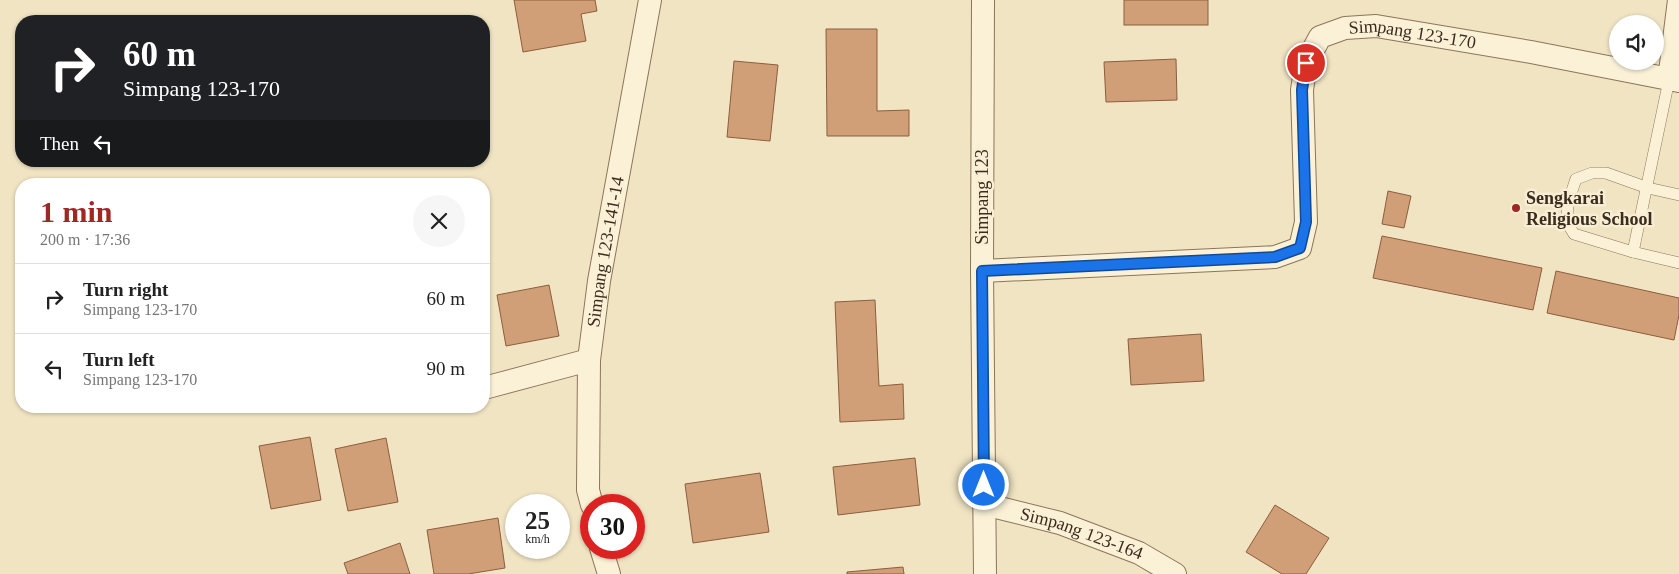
<!DOCTYPE html>
<html lang="en">
<head>
<meta charset="utf-8">
<style>
  :root { --surface:#fff; --page:#f6f6f6; --text:#222; --muted:#767676; --line:#e0e0e0; --accent:#9e2826 }
  body { margin:0; font-family:Georgia,serif; background:var(--page); color:var(--text); height:100vh; display:flex; flex-direction:column; font-size:19px; white-space:nowrap }
  * { box-sizing:border-box; margin:0 }
  p { font-size:16px; color:var(--muted) }
  .icon { flex:none; width:28px; height:28px; fill:none; stroke:currentColor; stroke-width:2; stroke-linecap:round; stroke-linejoin:round }
  .map { position:relative; flex:1; overflow:hidden }
  .panel { position:absolute; left:15px; top:178px; width:475px; height:235px; display:flex; flex-direction:column; background:var(--surface); border-radius:20px; box-shadow:0 1px 4px #0004 }
  .panel>* { flex:none }
  .guide { position:absolute; left:15px; top:15px; width:475px; height:152px; border-radius:20px; box-shadow:0 1px 4px #0004; background:#202124; color:#fff; overflow:hidden }
  .tools { position:absolute; left:1609px; top:15px; display:grid; gap:10px }
  .tools a { display:grid; place-items:center; width:55px; height:55px; border-radius:50%; background:var(--surface); box-shadow:0 1px 4px #0004; font-size:25px }
  .speed { position:absolute; left:505px; top:494px; display:flex; gap:10px; font-size:25px; font-weight:700; text-align:center }
  .speed>* { display:grid; place-content:center; width:65px; height:65px; border-radius:50%; background:var(--surface); box-shadow:0 1px 4px #0004; line-height:1 }
  .speed small { font-size:12px; font-weight:400 }
  .speed .limit { border:8px solid #d22; background:#fff; color:#111 }
  .pin { position:absolute; display:grid; place-items:center; width:42px; height:42px; color:#fff; margin:-21px; border:2px solid #fff; border-radius:50%; box-shadow:0 1px 5px #0007 }
  .me { position:absolute; width:55px; margin:-28px; rotate:0deg; stroke-linejoin:round; filter:drop-shadow(0 0 4px #0008) }
  .turn { display:flex; align-items:center; gap:18px; height:105px; padding:0 25px; font-size:22px }
  .turn .icon { width:65px; height:65px; stroke-width:2.5 }
  .turn b { display:block; font-size:35px; line-height:42px }
  .then { display:flex; align-items:center; height:48px; padding:0 25px; background:#0003; gap:10px; font-size:19px }
  .round { display:grid; place-items:center; flex:none; width:52px; height:52px; border-radius:26px; background:var(--page) }
  .summary { display:flex; align-items:center; justify-content:space-between; height:85px; padding:0 25px }
  h1 { font-size:30px; font-weight:600; line-height:38px; color:var(--accent) }
  ul { padding:0; list-style:none }
  li { display:flex; align-items:center; gap:15px; height:70px; padding:0 25px; border-top:1px solid var(--line) }
  li div { flex:1 }
  li b { display:block; font-size:19px }
  li em { font-style:normal }
  .map>svg:first-child { display:block }
  .building { fill:#d09e77; stroke:#8c5e3d }
  .lines { fill:none; stroke-linecap:round; stroke-linejoin:round }
  .lane-casing { stroke:#8c7559; stroke-width:12 }
  .street-casing { stroke:#8c7559; stroke-width:24 }
  .lane { stroke:#faf1d7; stroke-width:11 }
  .street { stroke:#faf1d7; stroke-width:22 }
  .route-casing { stroke:#114b97; stroke-width:12 }
  .route { stroke:#1a73e8; stroke-width:9 }
  .poi-dot { fill:#9e2826; stroke:#f7eed3; stroke-width:2 }
  .labels { text-anchor:middle; dominant-baseline:central; stroke-width:5; stroke-linejoin:round; paint-order:stroke }
  .street-label { font-size:18px; fill:#3b2c1e; stroke:#f7eed3 }
  .poi-label { font-size:18px; font-weight:bold; fill:#3b2c1e; stroke:#f7eed3; text-anchor:start }
</style>
</head>
<body>
<div class="map">
<svg width="1679" height="574" viewBox="0 0 1679 574">
  <rect width="100%" height="100%" fill="#f0e4c3"/>
  <g class="building">
    <polygon points="514,0 595,0 597,11 581,14 586,41 523,52"/>
    <rect x="1124" y="0" width="84" height="25"/>
    <polygon points="826,29 877,29 877,111 909,110 909,136 827,136"/>
    <polygon points="1176,59 1177,100 1106,102 1104,62"/>
    <polygon points="734,61 778,65 770,141 727,137"/>
    <polygon points="1388,191 1411,196 1404,228 1382,224"/>
    <polygon points="1382,236 1542,268 1533,310 1373,278"/>
    <polygon points="1556,271 1679,298 1679,315 1674,340 1547,313"/>
    <polygon points="549,285 559,336 506,346 497,295"/>
    <polygon points="875,300 879,386 903,384 904,419 840,422 835,302"/>
    <polygon points="1201,334 1204,381 1131,385 1128,339"/>
    <polygon points="310,437 321,500 271,509 259,446"/>
    <polygon points="386,438 398,502 348,511 335,449"/>
    <polygon points="915,458 920,505 838,515 833,467"/>
    <polygon points="760,473 769,532 693,543 685,484"/>
    <polygon points="1275,505 1329,538 1306,574 1282,574 1246,552"/>
    <polygon points="498,518 505,568 468,574 434,574 427,530"/>
    <polygon points="400,543 410,574 348,574 344,563"/>
    <polygon points="903,567 904,574 847,574 847,572"/>
  </g>
  <g class="lines">
    <defs>
      <g id="lane">
        <polyline points="1669,80 1633,252 1679,263"/>
        <path d="M1633 252 1574 234C1561 217 1570 197 1576 179L1592 173H1606L1648 188 1679 195"/>
      </g>
      <g id="street">
        <polyline points="983,0 982,271 985,574"/>
        <polyline points="1669,80 1679,0"/>
        <path id="s1" d="M982 271 1275 257 1300 248 1306 222 1302 90 1306 63 1320 37 1345 28 1376 26 1531 52 1679 81"/>
        <polyline points="484,388 589,360"/>
        <path id="s2" d="M984 504 1060 523 1139 553 1175 574"/>
        <path id="s3" d="M592 505 588 490 589 360 599 281 650 0"/>
        <polyline points="601,548 609,574"/>
      </g>
    </defs>
    <use href="#lane" class="lane-casing"/>
    <use href="#street" class="street-casing"/>
    <use href="#lane" class="lane"/>
    <use href="#street" class="street"/>
  </g>
  <g class="lines">
    <defs>
      <polyline id="route" points="984,485 982,271 1275,257 1300,248 1306,222 1302,90 1306,63"/>
    </defs>
    <use href="#route" class="route-casing"/>
    <use href="#route" class="route"/>
  </g>
  <circle class="poi-dot" cx="1516" cy="208" r="5"/>
  <g class="labels">
    <g class="street-label">
      <text stroke="none"><textPath href="#s1" startOffset="630">Simpang 123-170</textPath></text>
      <text transform="translate(982 197) rotate(-90)">Simpang 123</text>
      <text stroke="none"><textPath href="#s3" startOffset="255">Simpang 123-141-14</textPath></text>
      <text stroke="none"><textPath href="#s2" startOffset="102">Simpang 123-164</textPath></text>
    </g>
    <g class="poi-label">
      <text x="1526" y="198">Sengkarai<tspan x="1526" dy="21">Religious School</tspan></text>
    </g>
  </g>
</svg>
<div class="tools">
<a><svg class="icon" aria-label="sound" viewBox="0 0 24 24"><path d="M4 9h4l5-4v14l-5-4H4zM17 9q2 3 0 6"/></svg></a>
</div>
<div class="speed"><div>25<small>km/h</small></div><div class="limit">30</div></div>
<div class="pin" style="left:1306px;top:63px;background:#d93025"><svg class="icon" aria-label="arrive" viewBox="0 0 24 24"><path d="M6 21V4h12l-3 4 3 4H6"/></svg></div>
<svg class="me" style="left:984px;top:485px" viewBox="-20 -20 40 40"><circle r="17" fill="#1a73e8" stroke="#fff" stroke-width="3"/><path d="M0-11L8 9 0 5-8 9z" fill="#fff"/></svg>
<div class="guide">
<div class="turn"><svg class="icon" aria-label="right" viewBox="0 0 24 24"><path d="M7 20v-9h11M14 6l5 5-5 5"/></svg><div><b>60 m</b>Simpang 123-170</div></div>
<div class="then">Then<svg class="icon" aria-label="left" viewBox="0 0 24 24"><path d="M17 20v-9H6M10 6l-5 5 5 5"/></svg></div>
</div>
<section class="panel">
<div class="summary"><div><h1>1 min</h1><p>200 m · 17:36</p></div><a class="round"><svg class="icon" aria-label="close" viewBox="0 0 24 24"><path d="M6 6l12 12M18 6L6 18"/></svg></a></div>
<ul>
<li><svg class="icon" aria-label="right" viewBox="0 0 24 24"><path d="M7 20v-9h11M14 6l5 5-5 5"/></svg><div><b>Turn right</b><p>Simpang 123-170</p></div><em>60 m</em></li>
<li><svg class="icon" aria-label="left" viewBox="0 0 24 24"><path d="M17 20v-9H6M10 6l-5 5 5 5"/></svg><div><b>Turn left</b><p>Simpang 123-170</p></div><em>90 m</em></li>
</ul>
</section>
</div>
</body>
</html>
